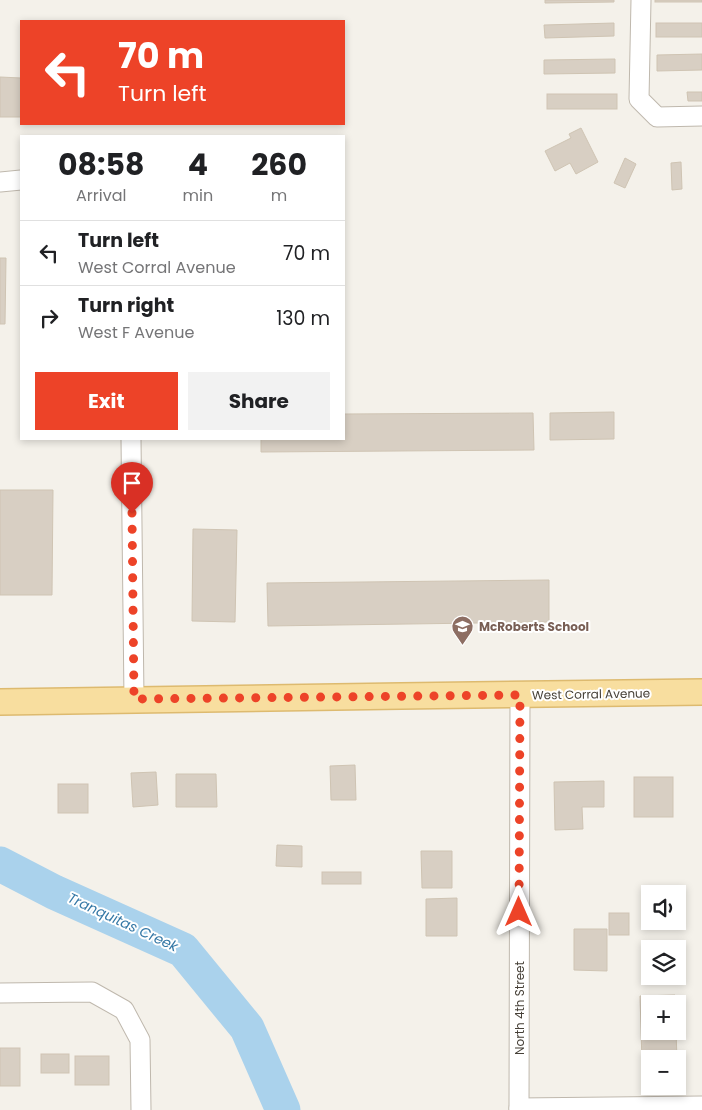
<!DOCTYPE html>
<html lang="en">
<head>
<meta charset="utf-8">
<style>
  :root { --surface:#fff; --page:#f2f2f2; --text:#202124; --muted:#757577; --line:#e0e0e0; --accent:#ed4328 }
  body { margin:0; font-family:Poppins,sans-serif; background:var(--page); color:var(--text); height:100vh; display:flex; flex-direction:column; font-size:19px; white-space:nowrap }
  * { box-sizing:border-box; margin:0 }
  p { font-size:16px; color:var(--muted) }
  .icon { flex:none; width:28px; height:28px; fill:none; stroke:currentColor; stroke-width:2; stroke-linecap:round; stroke-linejoin:round }
  .map { position:relative; flex:1; overflow:hidden }
  .details { position:absolute; left:20px; top:135px; width:325px; height:305px; display:flex; flex-direction:column; background:var(--surface); border-radius:0px; box-shadow:0 2px 8px #0003 }
  .details>* { flex:none }
  .guide { position:absolute; left:20px; top:20px; width:325px; height:105px; border-radius:0px; box-shadow:0 2px 8px #0003; background:#ed4328; color:#fff; overflow:hidden }
  .buttons { position:absolute; left:641px; top:885px; display:grid; gap:10px }
  .buttons a { display:grid; place-items:center; width:45px; height:45px; border-radius:0px; background:var(--surface); box-shadow:0 2px 8px #0003; font-size:25px }
  .pin { position:absolute; display:grid; place-items:center; width:42px; height:42px; color:#fff; margin:-51px -21px; border-radius:50% 50% 50% 0; rotate:-45deg; box-shadow:0 0 5px #0007 }
  .pin .icon { rotate:45deg }
  .me { position:absolute; width:55px; margin:-28px; rotate:0deg; stroke-linejoin:round; filter:drop-shadow(0 0 4px #0008) }
  .turn { display:flex; align-items:center; gap:18px; height:105px; padding:0 15px; font-size:22px }
  .turn .icon { width:65px; height:65px; stroke-width:2.5 }
  .turn b { display:block; font-size:35px; line-height:42px }
  .eta { display:flex; justify-content:space-evenly; align-items:center; height:85px; text-align:center }
  .eta b { font-size:30px; font-weight:700; line-height:35px }
  .button { display:flex; gap:10px; margin-top:auto; padding:10px 15px }
  .button a { flex:1; height:58px; border-radius:0px; background:var(--accent); color:#fff; font-size:20px; font-weight:700; line-height:58px; text-align:center }
  .button a+a { background:var(--page); color:var(--text) }
  ul { padding:0; list-style:none }
  li { display:flex; align-items:center; gap:15px; height:65px; padding:0 15px; border-top:1px solid var(--line) }
  li div { flex:1 }
  li b { display:block; font-size:19px }
  li em { font-style:normal }
  .map>svg:first-child { display:block }
  .lines { fill:none; stroke-linecap:round; stroke-linejoin:round }
  .river { stroke:#aad2ec; stroke-width:35 }
  .building { fill:#d8cfc3; stroke:#cfc4b3 }
  .minor-casing { stroke:#bfb8ad; stroke-width:21 }
  .major-casing { stroke:#ddba6f; stroke-width:28 }
  .minor { stroke:#fff; stroke-width:19 }
  .major { stroke:#f8de9f; stroke-width:25 }
  .route { stroke:#ed4328; stroke-width:9; stroke-dasharray:0 16.2 }
  .labels { text-anchor:middle; dominant-baseline:central; stroke-width:4; stroke-linejoin:round; paint-order:stroke }
  .education-label { font-size:12px; font-weight:bold; fill:#785e54; stroke:#fff; text-anchor:start }
  .street-label { font-size:12px; fill:#474138; stroke:#fff }
  .water-label { font-size:14px; font-style:italic; fill:#3578a6; stroke:#fff }
</style>
</head>
<body>
<div class="map">
<svg width="702" height="1110" viewBox="0 0 702 1110">
  <rect width="100%" height="100%" fill="#f4f1ea"/>
  <g class="lines">
    <polyline class="river" points="0,864 54,892 183,950 247,1028 283,1110"/>
  </g>
  <g class="building">
    <polygon points="545,0 614,0 614,2 545,3"/>
    <rect x="655" y="0" width="47" height="2"/>
    <polygon points="614,23 614,36 545,38 544,25"/>
    <rect x="656" y="23" width="46" height="14"/>
    <polygon points="702,54 702,70 657,71 657,55"/>
    <polygon points="615,59 615,73 544,74 544,60"/>
    <polygon points="0,77 21,78 21,117 0,117"/>
    <polygon points="687,92 702,92 702,101 688,101"/>
    <rect x="547" y="94" width="70" height="15"/>
    <polygon points="581,128 598,162 576,174 570,163 555,171 545,151 571,138 569,134"/>
    <polygon points="625,158 636,164 625,188 614,183"/>
    <polygon points="681,162 682,189 672,190 671,163"/>
    <polygon points="0,258 6,258 5,324 0,324"/>
    <polygon points="614,412 614,439 550,440 550,413"/>
    <polygon points="533,413 534,450 261,452 261,439 344,439 344,414"/>
    <polygon points="0,490 53,490 52,595 0,595"/>
    <polygon points="193,529 237,530 235,622 192,621"/>
    <polygon points="549,580 549,622 268,626 267,583"/>
    <polygon points="355,765 356,800 331,800 330,766"/>
    <polygon points="156,772 158,805 133,807 131,773"/>
    <polygon points="176,774 216,774 217,807 176,807"/>
    <rect x="634" y="777" width="39" height="40"/>
    <polygon points="604,781 604,807 582,807 583,829 555,830 554,782"/>
    <rect x="58" y="784" width="30" height="29"/>
    <polygon points="277,845 302,846 302,867 276,866"/>
    <polygon points="421,851 452,851 452,888 422,888"/>
    <rect x="322" y="872" width="39" height="12"/>
    <polygon points="457,898 457,936 426,936 426,899"/>
    <rect x="609" y="913" width="20" height="22"/>
    <polygon points="574,929 607,929 607,971 574,970"/>
    <polygon points="675,995 675,1004 650,1004 650,1031 676,1031 677,1059 650,1059 650,1062 642,1062 640,996"/>
    <rect x="0" y="1048" width="20" height="38"/>
    <rect x="41" y="1054" width="28" height="19"/>
    <rect x="75" y="1056" width="34" height="29"/>
  </g>
  <g class="lines">
    <defs>
      <g id="minor">
        <polyline points="641,0 639,99 657,117 702,116"/>
        <polyline points="0,182 21,180"/>
        <polyline points="131,439 134,699"/>
        <polyline points="0,993 92,992 124,1010 140,1040 141,1110"/>
        <polyline points="519,1108 702,1106"/>
        <polyline points="519,1110 520,695"/>
      </g>
      <path id="major" d="M0 702C234 697 468 696 702 692"/>
    </defs>
    <use href="#minor" class="minor-casing"/>
    <use href="#major" class="major-casing"/>
    <use href="#minor" class="minor"/>
    <use href="#major" class="major"/>
  </g>
  <g class="lines">
    <polyline class="route" points="132,513 134,699 520,695 519,912"/>
  </g>
  <defs>
    <symbol id="school-pin" viewBox="-11 -11 22 30"><path d="M0 17L-7.5 6A9.5 9.5 0 1 1 7.5 6Z" fill="#8d6e63" stroke="#fff"/><path d="M0-5L7-2L0 1L-7-2ZM-4 1L0 2.5L4 1V4Q0 6-4 4Z" fill="#fff"/></symbol>
  </defs>
  <g fill-rule="evenodd">
    <use href="#school-pin" x="450" y="614" width="25" height="34"/>
  </g>
  <g class="labels">
    <g class="education-label">
      <text x="479" y="626">McRoberts School</text>
    </g>
    <g class="street-label">
      <text transform="translate(591 694) rotate(-1)">West Corral Avenue</text>
      <text transform="translate(519 1008) rotate(-90)">North 4th Street</text>
    </g>
    <g class="water-label">
      <text transform="translate(123 922) rotate(25)">Tranquitas Creek</text>
    </g>
  </g>
</svg>
<div class="buttons">
<a><svg class="icon" aria-label="sound" viewBox="0 0 24 24"><path d="M4 9h4l5-4v14l-5-4H4zM17 9q2 3 0 6"/></svg></a>
<a><svg class="icon" aria-label="layers" viewBox="0 0 24 24"><path d="M12 4l9 5-9 5-9-5zM3 14l9 5 9-5"/></svg></a>
<a>+</a>
<a>−</a>
</div>
<div class="pin" style="left:132px;top:513px;background:#d93025"><svg class="icon" aria-label="arrive" viewBox="0 0 24 24"><path d="M6 21V4h12l-3 4 3 4H6"/></svg></div>
<svg class="me" style="left:519px;top:912px" viewBox="-20 -20 40 40"><path d="M0-17L14 15 0 8-14 15z" fill="#ed4328" stroke="#fff" stroke-width="4"/></svg>
<div class="guide">
<div class="turn"><svg class="icon" aria-label="left" viewBox="0 0 24 24"><path d="M17 20v-9H6M10 6l-5 5 5 5"/></svg><div><b>70 m</b>Turn left</div></div>
</div>
<section class="details">
<div class="eta">
<div><b>08:58</b><p>Arrival</p></div>
<div><b>4</b><p>min</p></div>
<div><b>260</b><p>m</p></div>
</div>
<ul>
<li><svg class="icon" aria-label="left" viewBox="0 0 24 24"><path d="M17 20v-9H6M10 6l-5 5 5 5"/></svg><div><b>Turn left</b><p>West Corral Avenue</p></div><em>70 m</em></li>
<li><svg class="icon" aria-label="right" viewBox="0 0 24 24"><path d="M7 20v-9h11M14 6l5 5-5 5"/></svg><div><b>Turn right</b><p>West F Avenue</p></div><em>130 m</em></li>
</ul>
<div class="button"><a>Exit</a><a>Share</a></div>
</section>
</div>
</body>
</html>
